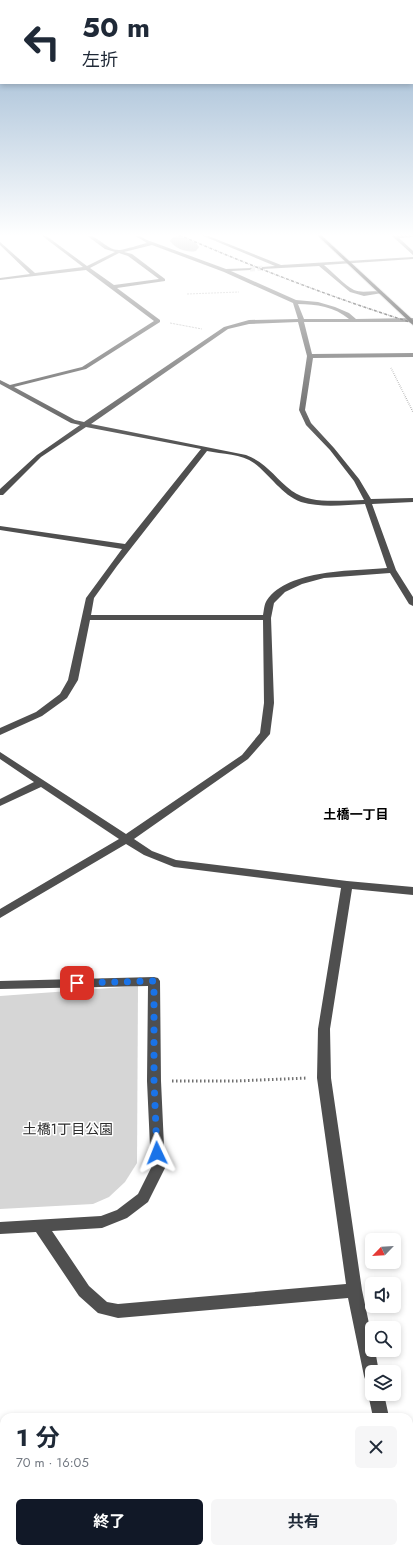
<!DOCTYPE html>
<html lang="ja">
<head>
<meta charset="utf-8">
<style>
  :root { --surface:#fff; --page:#f6f6f7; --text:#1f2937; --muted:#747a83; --accent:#111827 }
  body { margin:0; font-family:Jost,"Noto Sans JP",sans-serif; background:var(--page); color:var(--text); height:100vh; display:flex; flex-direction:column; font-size:15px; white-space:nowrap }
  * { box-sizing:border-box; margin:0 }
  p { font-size:13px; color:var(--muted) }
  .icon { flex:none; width:22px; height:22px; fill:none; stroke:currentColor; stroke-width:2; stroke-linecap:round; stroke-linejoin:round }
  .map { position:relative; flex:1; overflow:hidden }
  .drawer { position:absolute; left:0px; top:1413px; width:413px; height:140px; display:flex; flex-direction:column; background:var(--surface); border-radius:12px 12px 0 0; box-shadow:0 2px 6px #0003 }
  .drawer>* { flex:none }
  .top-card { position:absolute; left:0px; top:0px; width:413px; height:84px; box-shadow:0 2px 6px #0003; background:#fff; color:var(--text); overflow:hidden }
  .needle { width:26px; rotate:245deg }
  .buttons { position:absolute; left:365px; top:1233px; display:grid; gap:8px }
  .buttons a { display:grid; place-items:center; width:36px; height:36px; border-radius:6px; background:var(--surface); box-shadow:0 2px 6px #0003; font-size:20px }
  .pin { position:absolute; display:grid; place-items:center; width:34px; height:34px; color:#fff; margin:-17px; border-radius:8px; box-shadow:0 2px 6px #0006 }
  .me { position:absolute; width:44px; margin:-22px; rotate:358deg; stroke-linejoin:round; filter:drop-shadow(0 0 3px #0008) }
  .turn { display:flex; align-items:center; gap:14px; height:84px; padding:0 16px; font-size:18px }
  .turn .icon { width:52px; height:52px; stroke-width:2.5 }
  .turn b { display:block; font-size:28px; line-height:34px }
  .round { display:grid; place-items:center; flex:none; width:42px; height:42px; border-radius:6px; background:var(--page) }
  .overview { display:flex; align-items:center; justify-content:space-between; height:68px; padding:0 16px }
  h1 { font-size:24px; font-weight:700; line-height:30px }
  .button { display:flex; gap:8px; margin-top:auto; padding:8px 16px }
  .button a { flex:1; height:46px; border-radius:6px; background:var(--accent); color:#fff; font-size:16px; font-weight:700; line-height:46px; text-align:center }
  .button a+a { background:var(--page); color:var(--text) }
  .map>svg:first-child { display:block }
  .green { fill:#d6d6d6 }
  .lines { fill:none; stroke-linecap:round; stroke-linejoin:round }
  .river { fill:#9d9d9d; fill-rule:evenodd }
  .minor-tunnel { stroke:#d9d9d9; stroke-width:5; stroke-dasharray:5 2.5; stroke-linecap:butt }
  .major-casing { stroke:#dbdbdb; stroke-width:2 }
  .path-far2 { stroke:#717171; stroke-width:1; stroke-dasharray:0.5 1; stroke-linecap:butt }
  .path-far1 { stroke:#717171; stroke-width:1.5; stroke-dasharray:0.5 1.5; stroke-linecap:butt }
  .path { stroke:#717171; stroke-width:3; stroke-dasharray:1.5 2.5; stroke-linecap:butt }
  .minor { fill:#4f4f4f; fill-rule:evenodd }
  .major { fill:#000; fill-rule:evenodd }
  .rail { stroke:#000; stroke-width:1.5; stroke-dasharray:3 1 0.5 1; stroke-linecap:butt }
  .route { stroke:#1a73e8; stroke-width:7; stroke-dasharray:0 12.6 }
  .labels { text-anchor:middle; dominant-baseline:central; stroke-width:3; stroke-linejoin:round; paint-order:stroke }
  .neighbourhood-label { font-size:13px; font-weight:bold; fill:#000; stroke:#fff }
  .near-park-label { font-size:14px; fill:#2d2d2d; stroke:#fff }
</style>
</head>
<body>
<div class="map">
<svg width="413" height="1553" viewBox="0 0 413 1553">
  <rect width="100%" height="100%" fill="#fff"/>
  <polygon class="green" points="138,986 137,1163 125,1182 109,1197 93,1204 0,1209 0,996"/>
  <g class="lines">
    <path class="river" d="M179 236 196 243 199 247 196 251C187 253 176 249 170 241L173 237Z"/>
    <polyline class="minor-tunnel" points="250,269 264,268"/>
    <defs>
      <polygon id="major" points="317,235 321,235 413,320 413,325"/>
    </defs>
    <use href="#major" class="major-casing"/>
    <g class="path-far2">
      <polyline points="187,294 239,292"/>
      <polyline points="170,323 202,329"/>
    </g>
    <polyline class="path-far1" points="391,368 413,412"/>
    <polyline class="path" points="172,1081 237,1081 307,1078"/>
    <g class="minor">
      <path d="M41 235H45L87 266 115 252 105 249 86 235C98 235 107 251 120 250 127 249 139 245 147 243L134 235H138L147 240 226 269 252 268 250 270 231 271 296 300 318 302 335 307 349 313 356 319 413 318V322H304L312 354 413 353V357L313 358 305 410 311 423 334 448 359 479 371 499 413 498V502L372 504 396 570 413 597V606L409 604 390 573 324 578 302 584 285 592 274 603 271 618 274 703 270 734 248 759 134 839 152 851 176 860 347 881 413 887V895L352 889 330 1029 331 1078 362 1290 372 1338V1350H375L379 1372H372V1384L366 1382 364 1376 348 1298 118 1318 98 1313 79 1296 36 1232 0 1234V1222L101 1216 117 1210 138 1194 151 1168 147 1081 148 986 0 989V981L154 977 158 978 160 981 161 1081 165 1168 148 1202 127 1218 102 1228 52 1231 89 1286 107 1302 118 1304 346 1284 317 1078 318 1029 341 888 174 867 144 855 126 844 0 918V909L119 839 41 787 0 806V799L34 782 0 759V752L126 834 242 755 260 733 264 703 263 620H90L78 680 67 698 42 716 0 735V728L36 712 60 694 68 680 86 598 122 549 0 530V526L125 544 201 449 86 427 41 457 3 495H0V489L37 455 80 425 71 423 0 384V380L10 385 82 367 154 321 86 270 0 280V278L30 274 0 245V242L35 273 83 267ZM152 245 224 272 293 303 298 319 249 320 224 327 84 422 75 420 14 387 86 369 160 322V320L117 288 165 281V279L132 254 124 252ZM119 253 128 256 159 279 114 285 90 268ZM298 304C316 304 335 307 349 319H304ZM298 322 307 356 299 410 306 425 330 450 354 481 364 500C340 500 312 505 292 491 275 478 267 463 246 455L91 424 228 329 249 324ZM207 451C222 454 242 454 254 463 270 475 282 495 301 502 321 508 345 505 365 504L387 568C353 571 289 569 267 600 264 604 264 611 263 615H91L94 598 117 566Z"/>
      <path d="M201 235H206L281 265 413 257V259L324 265C333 272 344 285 354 290 363 294 374 289 382 293L364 296 350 292 319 266 262 269V267L275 266Z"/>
      <polygon points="391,235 413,235 413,237 399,238 413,251 413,255"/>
      <polygon points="370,1388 372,1388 372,1394 384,1394 389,1417 373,1417 368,1394"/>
      <polygon points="0,1487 4,1489 4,1510 0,1508"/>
      <polygon points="409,1541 413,1543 413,1553 399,1553 398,1549 409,1549"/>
      <polygon points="37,1549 57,1549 59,1553 39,1553"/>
    </g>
    <use href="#major" class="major"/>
    <path class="rail" d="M179 235C256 268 333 298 413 323"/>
  </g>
  <linearGradient id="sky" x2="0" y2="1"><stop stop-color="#8aabca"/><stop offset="0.52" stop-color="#fff"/><stop offset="1" stop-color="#fff" stop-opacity="0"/></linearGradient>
  <rect width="413" height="452" fill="url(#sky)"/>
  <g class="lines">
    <polyline class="route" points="77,983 154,981 154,1081 157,1153"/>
  </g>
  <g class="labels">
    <g class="neighbourhood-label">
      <text x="356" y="814">土橋一丁目</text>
    </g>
    <g class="near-park-label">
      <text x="68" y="1129">土橋1丁目公園</text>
    </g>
  </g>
</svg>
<div class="buttons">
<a><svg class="needle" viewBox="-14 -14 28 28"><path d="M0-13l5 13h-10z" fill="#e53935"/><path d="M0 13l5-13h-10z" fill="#747a83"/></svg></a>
<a><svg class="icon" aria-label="sound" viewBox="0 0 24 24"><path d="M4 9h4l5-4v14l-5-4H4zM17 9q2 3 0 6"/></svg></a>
<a><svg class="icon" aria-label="search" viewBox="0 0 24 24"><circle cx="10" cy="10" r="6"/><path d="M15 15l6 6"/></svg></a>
<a><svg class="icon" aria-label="layers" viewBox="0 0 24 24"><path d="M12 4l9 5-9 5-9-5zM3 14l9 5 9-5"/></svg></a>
</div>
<div class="pin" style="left:77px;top:983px;background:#d93025"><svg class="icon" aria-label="arrive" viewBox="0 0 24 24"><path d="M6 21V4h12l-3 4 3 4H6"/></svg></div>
<svg class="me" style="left:157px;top:1153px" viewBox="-20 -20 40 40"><path d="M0-17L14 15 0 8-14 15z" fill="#1a73e8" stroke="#fff" stroke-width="4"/></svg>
<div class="top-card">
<div class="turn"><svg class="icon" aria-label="left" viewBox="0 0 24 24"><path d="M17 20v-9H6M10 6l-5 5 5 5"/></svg><div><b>50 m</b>左折</div></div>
</div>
<section class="drawer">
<div class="overview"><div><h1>1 分</h1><p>70 m · 16:05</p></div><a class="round"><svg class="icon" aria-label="close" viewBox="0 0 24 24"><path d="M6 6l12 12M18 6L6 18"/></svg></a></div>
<div class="button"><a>終了</a><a>共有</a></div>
</section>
</div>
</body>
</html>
